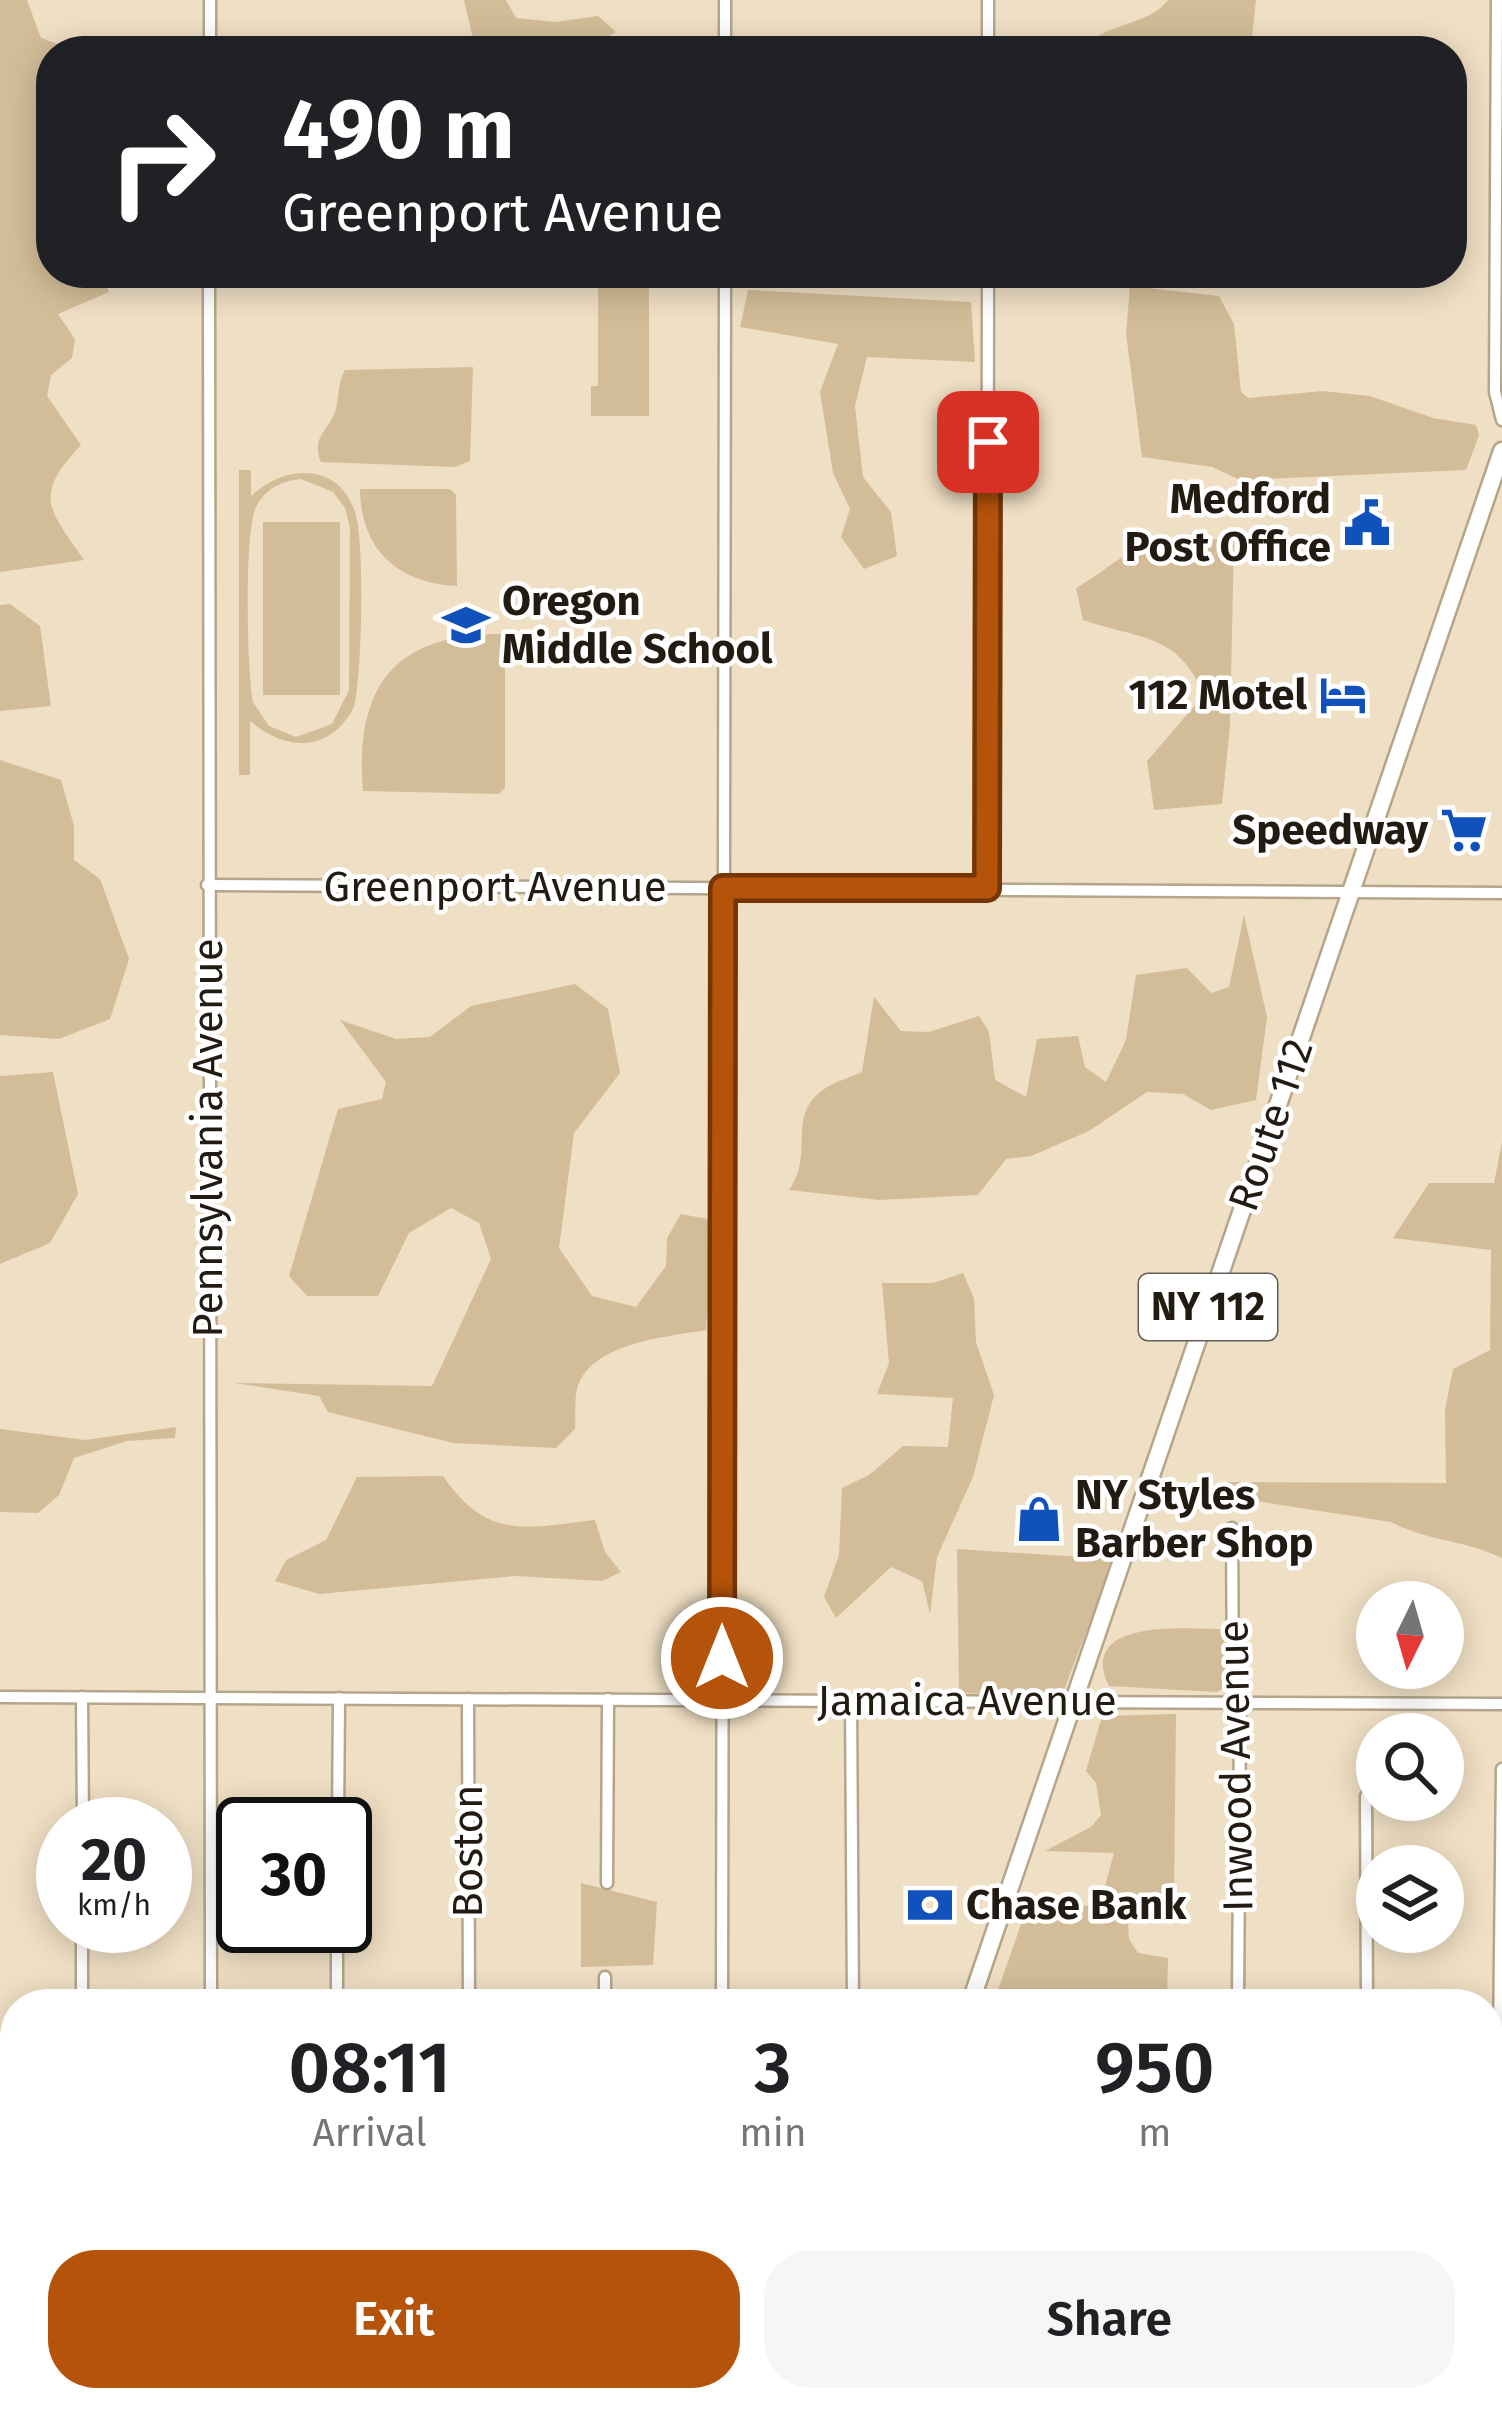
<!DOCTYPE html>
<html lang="en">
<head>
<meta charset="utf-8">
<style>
  :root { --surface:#fff; --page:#f6f6f6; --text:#202124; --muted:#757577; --accent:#b45309 }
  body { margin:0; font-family:"Fira Sans",sans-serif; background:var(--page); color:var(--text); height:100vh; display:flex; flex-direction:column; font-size:45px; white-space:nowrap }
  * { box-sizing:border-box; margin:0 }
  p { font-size:39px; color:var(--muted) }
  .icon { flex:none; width:66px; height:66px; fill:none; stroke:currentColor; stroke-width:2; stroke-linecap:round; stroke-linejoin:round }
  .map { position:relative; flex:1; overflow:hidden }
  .drawer { position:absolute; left:0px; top:1989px; width:1503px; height:423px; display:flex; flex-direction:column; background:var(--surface); border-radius:48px 48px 0 0; box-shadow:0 6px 30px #0003 }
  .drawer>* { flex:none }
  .hud { position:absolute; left:36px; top:36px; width:1431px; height:252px; border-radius:48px; box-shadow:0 6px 30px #0003; background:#202124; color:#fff; overflow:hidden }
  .needle { width:78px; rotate:185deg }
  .controls { position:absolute; left:1356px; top:1581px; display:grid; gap:24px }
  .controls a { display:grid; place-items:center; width:108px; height:108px; border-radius:50%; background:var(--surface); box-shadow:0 6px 30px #0003; font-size:60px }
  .speed { position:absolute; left:36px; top:1797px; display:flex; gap:24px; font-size:60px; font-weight:700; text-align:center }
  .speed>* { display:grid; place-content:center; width:156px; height:156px; border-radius:50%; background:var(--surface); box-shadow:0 6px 30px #0003; line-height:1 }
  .speed small { font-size:30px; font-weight:400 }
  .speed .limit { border:6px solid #111; border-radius:18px; background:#fff; color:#111 }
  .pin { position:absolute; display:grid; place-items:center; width:102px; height:102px; color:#fff; margin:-51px; border-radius:24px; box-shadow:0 6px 18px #0006 }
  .me { position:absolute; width:132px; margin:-66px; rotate:0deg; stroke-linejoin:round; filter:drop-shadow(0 0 9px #0008) }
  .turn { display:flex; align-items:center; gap:42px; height:252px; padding:0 48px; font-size:54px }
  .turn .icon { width:156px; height:156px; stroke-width:2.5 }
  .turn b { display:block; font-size:84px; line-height:102px }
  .eta { display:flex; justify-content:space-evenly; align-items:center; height:204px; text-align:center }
  .eta b { font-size:72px; font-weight:600; line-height:84px }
  .button { display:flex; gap:24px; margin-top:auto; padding:24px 48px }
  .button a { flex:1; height:138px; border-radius:48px; background:var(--accent); color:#fff; font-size:48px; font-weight:600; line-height:138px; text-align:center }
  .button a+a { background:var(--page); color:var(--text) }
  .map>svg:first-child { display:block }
  .green { fill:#d3bd98; fill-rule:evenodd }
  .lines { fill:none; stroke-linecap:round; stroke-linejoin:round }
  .street-casing { stroke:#b4a58b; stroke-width:15 }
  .primary-casing { stroke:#b4a58b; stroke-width:21 }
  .street { stroke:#fff; stroke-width:10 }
  .primary { stroke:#fff; stroke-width:16 }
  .rail-casing { stroke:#645b4c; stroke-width:8 }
  .rail { stroke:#fff; stroke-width:3; stroke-dasharray:9; stroke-linecap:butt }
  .route-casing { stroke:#753606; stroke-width:30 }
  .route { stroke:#b45309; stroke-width:21 }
  .labels { text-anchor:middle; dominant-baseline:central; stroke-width:9; stroke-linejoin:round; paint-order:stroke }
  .shield { fill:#fff; stroke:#645f58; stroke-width:3 }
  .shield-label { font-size:39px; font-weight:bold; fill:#211b11 }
  .poi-label { font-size:42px; font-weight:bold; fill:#211b11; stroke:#fff; text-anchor:end }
  .street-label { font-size:42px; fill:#211b11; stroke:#fff }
</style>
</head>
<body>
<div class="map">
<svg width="1502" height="2411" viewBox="0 0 1502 2411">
  <rect width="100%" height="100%" fill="#efdfc4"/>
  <g class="green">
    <path d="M0 0H27L41 38 79 51H51V273H102L109 292 58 314 75 339 72 358 51 375 47 396 81 445C33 496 48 508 84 560L0 572Z"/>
    <polygon points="464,0 506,0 516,18 555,22 598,16 616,32 584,51 467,51 474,43"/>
    <path d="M1168 0H1256L1251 47 1090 51 1092 40C1115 23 1151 23 1168 0Z"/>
    <polygon points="598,273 649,273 649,416 591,416 591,386 598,386"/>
    <polygon points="1130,286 1219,296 1234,324 1241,392 1248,398 1323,391 1370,396 1433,418 1476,425 1479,435 1466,470 1240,480 1212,467 1142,457 1126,333"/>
    <polygon points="748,290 971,302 975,362 867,357 855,406 863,477 891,512 897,556 864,569 841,537 850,509 833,473 820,392 838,344 740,327"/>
    <path d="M473 367 470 461 455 467 321 462C310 435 331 430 336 408 340 393 337 385 345 370Z"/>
    <path d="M239 470H251V496C284 465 338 461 355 512 365 539 362 677 354 707 330 753 286 752 250 721V775H239ZM301 479 333 492 345 508 350 528 349 690 332 724 296 737 269 726 253 702C247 673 244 531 256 507 265 489 281 481 301 479Z"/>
    <path d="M360 489H450L456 495 457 586C397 583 361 550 360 489Z"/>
    <rect x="263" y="522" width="77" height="173"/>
    <path d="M1172 539H1234L1230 726 1222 804 1154 810 1147 761 1204 695C1178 633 1142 640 1083 620L1076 588C1116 565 1126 546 1172 539Z"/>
    <polygon points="10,604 40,626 51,706 0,711 0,605"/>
    <path d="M505 634V788L499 794 363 791C354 684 396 633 505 634Z"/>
    <polygon points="0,760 61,780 74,826 74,860 100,879 129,959 110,1019 59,1039 0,1035"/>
    <path d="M1244 915 1267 1017 1256 1100 1211 1110 1183 1094 1147 1092 1089 1131 1031 1156 1006 1159 978 1195 879 1200 789 1190C814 1157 788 1119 819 1093 830 1083 849 1078 862 1072L874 997 901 1031 929 1032 979 1016 989 1032 995 1080 1026 1097 1037 1039 1078 1036 1085 1067 1106 1082 1126 1040 1136 975 1187 968 1211 993 1229 987Z"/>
    <path d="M575 984 608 1009 620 1073 574 1133 559 1248 592 1296 636 1307 666 1266 667 1238 681 1214 713 1220 706 1330C668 1337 590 1342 577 1389 574 1401 576 1416 575 1429L556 1448 453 1443 328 1412 319 1396 234 1383 432 1386 491 1259 479 1223 451 1208 409 1233 378 1296H307L289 1276 338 1109 382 1099 386 1082 340 1020 396 1039 430 1037 471 1006Z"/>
    <polygon points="53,1072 78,1194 50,1243 0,1264 0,1076"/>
    <path d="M1502 1142V1558C1465 1540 1427 1541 1391 1522L1237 1498 1227 1482 1446 1483 1445 1410 1453 1369 1490 1350 1491 1250 1393 1238 1429 1183H1494Z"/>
    <polygon points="963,1273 974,1298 976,1342 994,1395 973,1477 937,1557 930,1614 922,1581 891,1567 836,1618 824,1597 839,1555 842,1488 869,1475 903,1446 948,1447 953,1398 877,1394 889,1363 882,1283 933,1283"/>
    <polygon points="176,1427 175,1438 127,1441 74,1458 59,1495 38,1513 0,1512 0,1429 85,1440"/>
    <path d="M443 1476C488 1541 525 1528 595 1520L605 1552 621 1572 602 1581 515 1576 319 1594 275 1581 286 1560 326 1540 357 1477Z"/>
    <polygon points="957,1549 1114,1559 1062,1695 959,1693"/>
    <path d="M1224 1629 1225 1688 1216 1692 1109 1686C1076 1617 1189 1629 1224 1629Z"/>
    <polygon points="1176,1714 1174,1901 1127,1902 1129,1939 1138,1953 1168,1958 1167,2004 993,2004 1025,1913 1100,1904 1114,1853 1045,1851 1091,1827 1101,1815 1096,1783 1086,1771 1102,1716"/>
    <polygon points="581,1883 657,1902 653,1965 581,1967"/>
    <polygon points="0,2352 15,2352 15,2397 224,2397 225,2411 0,2411"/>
    <polygon points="1488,2380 1502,2380 1502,2411 1399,2409 1398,2397 1488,2397"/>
    <polygon points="894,2397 1169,2397 1169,2411 883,2411"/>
  </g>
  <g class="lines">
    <defs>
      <g id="street">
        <polyline points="1497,0 1495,392 1502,420"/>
        <polyline points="210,51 210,0"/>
        <polyline points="725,51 725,0"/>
        <polyline points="988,51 988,0"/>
        <polyline points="209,273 211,2004"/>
        <polyline points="207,885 1502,893"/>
        <polyline points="987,888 988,273"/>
        <polyline points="1232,1528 1233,1694 1240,1714 1238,2004"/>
        <polyline points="0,1697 1502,1704"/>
        <polyline points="82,1697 83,1824"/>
        <polyline points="468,1699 469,2004"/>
        <polyline points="851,1700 853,2004"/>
        <polyline points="1366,1796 1367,2004"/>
        <polyline points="338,1824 339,1698"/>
        <polyline points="607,1883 608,1699"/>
        <polyline points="605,1977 605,2004"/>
        <polyline points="82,2004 82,1926"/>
        <polyline points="337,2004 337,1926"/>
        <polyline points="722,2004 725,273"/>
        <polyline points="0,2102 15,2102"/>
        <polyline points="1496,2319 1502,1769"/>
      </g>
      <g id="primary">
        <polyline points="970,2004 1502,451"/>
        <polyline points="858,2411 861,2397"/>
      </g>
    </defs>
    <use href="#street" class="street-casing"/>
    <use href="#primary" class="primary-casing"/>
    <use href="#street" class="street"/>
    <use href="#primary" class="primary"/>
    <defs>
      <g id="rail">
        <polyline points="1488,2365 1502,2364"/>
        <polyline points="0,2403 236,2397"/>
      </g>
    </defs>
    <use href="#rail" class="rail-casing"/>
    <use href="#rail" class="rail"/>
  </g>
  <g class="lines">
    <defs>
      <polyline id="route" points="722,1658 723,888 987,888 988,442"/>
    </defs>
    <use href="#route" class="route-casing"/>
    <use href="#route" class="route"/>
  </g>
  <defs>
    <symbol id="civic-bare" viewBox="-9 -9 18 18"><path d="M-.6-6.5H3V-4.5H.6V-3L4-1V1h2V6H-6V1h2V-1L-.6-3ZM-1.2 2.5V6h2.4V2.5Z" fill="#1151bc" stroke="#fff" stroke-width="2.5" paint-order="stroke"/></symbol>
    <symbol id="school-bare" viewBox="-9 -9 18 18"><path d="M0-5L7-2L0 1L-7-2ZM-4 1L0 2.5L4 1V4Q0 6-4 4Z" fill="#1151bc" stroke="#fff" stroke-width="2.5" paint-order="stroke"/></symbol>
    <symbol id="hotel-bare" viewBox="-9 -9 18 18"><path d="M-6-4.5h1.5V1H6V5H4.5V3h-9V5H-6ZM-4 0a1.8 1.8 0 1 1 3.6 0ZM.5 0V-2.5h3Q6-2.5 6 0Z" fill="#1151bc" stroke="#fff" stroke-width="2.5" paint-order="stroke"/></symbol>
    <symbol id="supermarket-bare" viewBox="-9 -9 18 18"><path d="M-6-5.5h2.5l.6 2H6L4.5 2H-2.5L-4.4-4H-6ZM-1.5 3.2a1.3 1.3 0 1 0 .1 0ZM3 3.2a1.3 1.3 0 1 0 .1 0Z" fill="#1151bc" stroke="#fff" stroke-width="2.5" paint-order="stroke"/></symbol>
    <symbol id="shop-bare" viewBox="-9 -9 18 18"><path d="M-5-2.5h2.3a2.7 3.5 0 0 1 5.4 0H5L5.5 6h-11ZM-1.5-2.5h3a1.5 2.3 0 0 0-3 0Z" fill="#1151bc" stroke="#fff" stroke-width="2.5" paint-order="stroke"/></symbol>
    <symbol id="bank-bare" viewBox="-9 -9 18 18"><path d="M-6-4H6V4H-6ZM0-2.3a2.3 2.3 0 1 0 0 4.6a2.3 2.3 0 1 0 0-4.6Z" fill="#1151bc" stroke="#fff" stroke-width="2.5" paint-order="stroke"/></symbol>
  </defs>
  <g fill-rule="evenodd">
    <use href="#civic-bare" x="1334" y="490" width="66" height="66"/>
    <use href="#school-bare" x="433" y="592" width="66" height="66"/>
    <use href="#hotel-bare" x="1310" y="662" width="66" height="66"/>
    <use href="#supermarket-bare" x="1431" y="797" width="66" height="66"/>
    <use href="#shop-bare" x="1006" y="1486" width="66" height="66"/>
    <use href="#bank-bare" x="897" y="1872" width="66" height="66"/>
  </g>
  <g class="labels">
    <rect class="shield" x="1139" y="1274" width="138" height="66" rx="9"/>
    <g class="shield-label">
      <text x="1208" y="1307">NY 112</text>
    </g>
    <g class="poi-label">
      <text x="1331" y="499">Medford<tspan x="1331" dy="48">Post Office</tspan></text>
      <text x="502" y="601" text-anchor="start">Oregon<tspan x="502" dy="48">Middle School</tspan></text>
      <text x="1307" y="695">112 Motel</text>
      <text x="1428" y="830">Speedway</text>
      <text x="1075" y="1495" text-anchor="start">NY Styles<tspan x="1075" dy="48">Barber Shop</tspan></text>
      <text x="966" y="1905" text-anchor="start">Chase Bank</text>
    </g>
    <g class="street-label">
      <text x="495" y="887">Greenport Avenue</text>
      <text transform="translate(1271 1125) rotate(-71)">Route 112</text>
      <text transform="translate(208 1138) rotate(-90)">Pennsylvania Avenue</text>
      <text x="967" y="1701">Jamaica Avenue</text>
      <text transform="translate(1236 1766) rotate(-91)">Inwood Avenue</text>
      <text transform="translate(468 1851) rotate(-90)">Boston</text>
    </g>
  </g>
</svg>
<div class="controls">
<a><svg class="needle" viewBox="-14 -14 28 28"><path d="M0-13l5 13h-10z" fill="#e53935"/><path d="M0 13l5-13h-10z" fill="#757577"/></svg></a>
<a><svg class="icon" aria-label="search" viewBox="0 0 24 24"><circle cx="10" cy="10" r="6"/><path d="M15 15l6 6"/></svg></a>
<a><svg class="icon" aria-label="layers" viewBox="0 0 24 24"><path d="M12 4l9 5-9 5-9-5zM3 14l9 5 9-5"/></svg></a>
</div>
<div class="speed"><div>20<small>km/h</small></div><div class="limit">30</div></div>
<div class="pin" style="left:988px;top:442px;background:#d93025"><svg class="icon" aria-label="arrive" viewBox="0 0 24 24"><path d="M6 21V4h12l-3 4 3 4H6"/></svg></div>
<svg class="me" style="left:722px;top:1658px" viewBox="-20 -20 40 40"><circle r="17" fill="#b45309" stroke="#fff" stroke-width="3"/><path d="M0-11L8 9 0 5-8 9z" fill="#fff"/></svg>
<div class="hud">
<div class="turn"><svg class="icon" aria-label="right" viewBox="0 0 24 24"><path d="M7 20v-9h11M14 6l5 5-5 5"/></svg><div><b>490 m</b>Greenport Avenue</div></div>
</div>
<section class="drawer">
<div class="eta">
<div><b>08:11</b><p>Arrival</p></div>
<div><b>3</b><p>min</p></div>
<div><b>950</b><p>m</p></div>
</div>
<div class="button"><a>Exit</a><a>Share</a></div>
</section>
</div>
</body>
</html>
